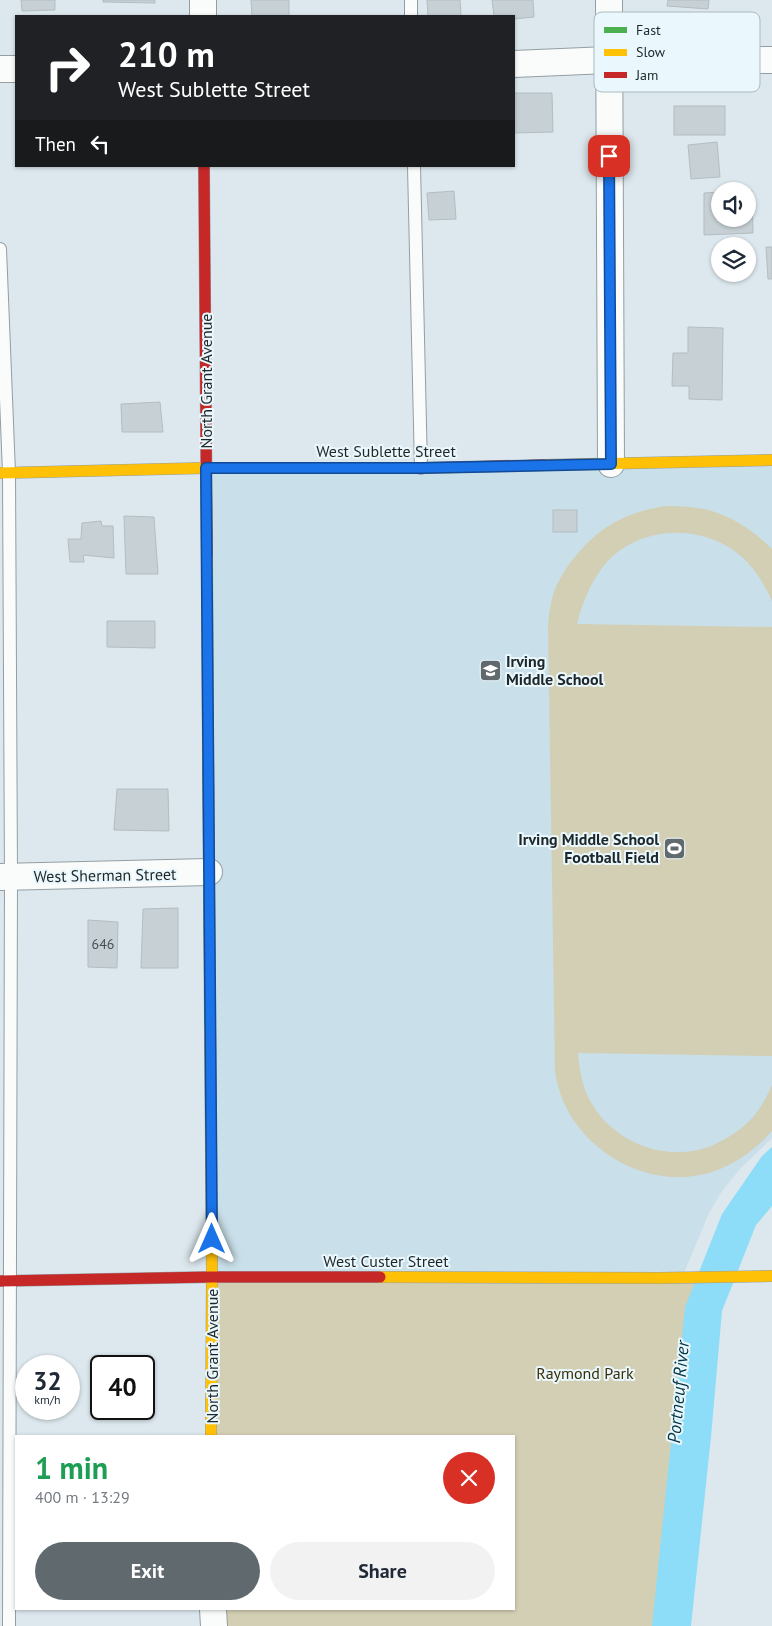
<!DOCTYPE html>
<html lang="en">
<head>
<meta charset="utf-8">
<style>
  :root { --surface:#fff; --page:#f2f2f3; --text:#1f2937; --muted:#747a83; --accent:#606a6e }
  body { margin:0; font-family:"PT Sans",sans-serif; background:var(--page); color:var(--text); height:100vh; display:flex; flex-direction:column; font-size:19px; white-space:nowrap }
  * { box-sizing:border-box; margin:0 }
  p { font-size:16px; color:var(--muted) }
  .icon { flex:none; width:28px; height:28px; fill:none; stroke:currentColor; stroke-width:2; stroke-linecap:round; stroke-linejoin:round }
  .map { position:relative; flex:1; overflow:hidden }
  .side { position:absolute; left:15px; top:1435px; width:500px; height:175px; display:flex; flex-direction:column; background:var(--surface); border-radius:0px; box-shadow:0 1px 4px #0004 }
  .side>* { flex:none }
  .guide { position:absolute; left:15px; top:15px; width:500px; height:152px; border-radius:0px; box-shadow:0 1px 4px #0004; background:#202124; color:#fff; overflow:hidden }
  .fabs { position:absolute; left:711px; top:182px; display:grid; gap:10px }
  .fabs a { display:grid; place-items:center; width:45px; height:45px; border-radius:50%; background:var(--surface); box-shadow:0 1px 4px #0004; font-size:25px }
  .speed { position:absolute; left:15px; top:1355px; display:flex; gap:10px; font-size:25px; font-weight:700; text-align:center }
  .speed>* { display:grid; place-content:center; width:65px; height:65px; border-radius:50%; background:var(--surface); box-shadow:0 1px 4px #0004; line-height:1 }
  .speed small { font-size:12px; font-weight:400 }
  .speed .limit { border:2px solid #111; border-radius:8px; background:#fff; color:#111 }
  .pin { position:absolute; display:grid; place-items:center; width:42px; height:42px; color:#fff; margin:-21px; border-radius:10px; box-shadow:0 2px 8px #0006 }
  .me { position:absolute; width:55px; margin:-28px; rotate:0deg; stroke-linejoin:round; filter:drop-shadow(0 0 4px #0008) }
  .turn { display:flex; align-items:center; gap:18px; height:105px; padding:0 20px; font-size:22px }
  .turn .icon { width:65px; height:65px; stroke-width:2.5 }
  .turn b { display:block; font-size:35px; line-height:42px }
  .then { display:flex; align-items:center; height:48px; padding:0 20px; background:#0003; gap:10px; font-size:19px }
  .round { display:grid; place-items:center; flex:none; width:52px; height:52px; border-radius:26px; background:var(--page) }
  .overview { display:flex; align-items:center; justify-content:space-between; height:85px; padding:0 20px }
  h1 { font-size:30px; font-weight:600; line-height:38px; color:#1e9e55 }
  .button { display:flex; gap:10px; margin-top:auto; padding:10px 20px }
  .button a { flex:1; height:58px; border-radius:30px; background:var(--accent); color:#fff; font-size:20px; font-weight:600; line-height:58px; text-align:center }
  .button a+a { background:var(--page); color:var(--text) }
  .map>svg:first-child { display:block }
  .built { fill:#c9dfe9 }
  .green { fill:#d3cfb5 }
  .water { fill:#8eddf8 }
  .building { fill:#c6d0d5; stroke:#b4bdc1 }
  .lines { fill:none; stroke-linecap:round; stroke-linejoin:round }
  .lane-casing { stroke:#949ea2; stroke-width:14 }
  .street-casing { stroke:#949ea2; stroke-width:28 }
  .fast-casing { stroke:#949ea2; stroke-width:12 }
  .slow-casing { stroke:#949ea2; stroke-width:12 }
  .jam-casing { stroke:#949ea2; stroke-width:12 }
  .lane { stroke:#fafcfc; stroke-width:12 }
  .street { stroke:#fafcfc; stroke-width:26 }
  .fast { stroke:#4caf50; stroke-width:11 }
  .slow { stroke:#ffc107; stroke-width:11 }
  .jam { stroke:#c62828; stroke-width:11 }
  .route-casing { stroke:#114b97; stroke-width:12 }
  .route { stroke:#1a73e8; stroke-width:9 }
  .labels { text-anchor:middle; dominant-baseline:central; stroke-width:4; stroke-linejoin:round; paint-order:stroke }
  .number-label { font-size:14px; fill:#475054 }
  .street-label { font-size:16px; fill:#1d2629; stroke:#eaf8fd }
  .poi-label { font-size:16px; font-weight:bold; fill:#1d2629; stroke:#eaf8fd; text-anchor:start }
  .park-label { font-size:16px; fill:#392d06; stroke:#eaf8fd }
  .water-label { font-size:18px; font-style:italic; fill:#013544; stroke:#eaf8fd }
  .key { fill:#eaf8fd; stroke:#acb9bd; stroke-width:1 }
  .key-label { font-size:14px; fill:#1d2629 }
</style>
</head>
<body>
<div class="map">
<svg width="772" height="1626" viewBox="0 0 772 1626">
  <rect width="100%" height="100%" fill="#dce8ee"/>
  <polygon class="built" points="772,460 772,1138 740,1169 722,1191 709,1213 682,1278 212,1277 206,468"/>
  <g class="green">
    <path d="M665 506C711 505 739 517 772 549V601C763 581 751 562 733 550 693 522 632 528 602 568 590 584 582 604 577 624L772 627V1056L578 1053C579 1065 581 1078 585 1090 604 1139 663 1165 711 1146 729 1138 746 1127 757 1112 763 1104 768 1094 772 1085V1131C752 1154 724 1172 694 1176 643 1184 587 1152 565 1105 560 1095 557 1083 555 1072L548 625C549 615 550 605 553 595 562 567 591 534 617 521 632 513 648 509 665 506Z"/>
    <polygon points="212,1277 705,1277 656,1626 214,1626 213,1609 514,1609 514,1436 211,1436"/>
  </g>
  <polygon class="water" points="772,1147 772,1206 756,1225 722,1311 711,1437 691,1626 652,1626 685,1307 722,1214 762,1156"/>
  <g class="building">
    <polygon points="21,0 55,0 55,10 22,11"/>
    <polygon points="103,0 155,0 155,3 103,2"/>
    <polygon points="251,0 289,0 289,16 252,16"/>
    <polygon points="427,0 460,0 461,16 428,16"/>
    <polygon points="492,0 533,0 534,17 514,19 514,16 494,16"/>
    <polygon points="668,0 709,0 708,9 667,6"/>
    <polygon points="514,93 552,93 553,132 514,133"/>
    <rect x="674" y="106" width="51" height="29"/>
    <polygon points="717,142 720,177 691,179 688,145"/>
    <polygon points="454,191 456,219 429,220 427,193"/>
    <polygon points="738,191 752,191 753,233 704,235 704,193 720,192 720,219 748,219 748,191"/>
    <polygon points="766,247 772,247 772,279 768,279"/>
    <polygon points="688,327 723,328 722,400 689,399 689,386 672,386 673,353 688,353"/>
    <polygon points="160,402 163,432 122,432 121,404"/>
    <rect x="553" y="510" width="24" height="22"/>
    <polygon points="124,516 154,517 158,574 126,574"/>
    <polygon points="101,521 102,526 113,526 114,558 83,555 84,562 70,562 68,539 81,539 82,523"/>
    <polygon points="107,621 155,621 155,648 107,647"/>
    <polygon points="117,789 168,789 169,831 114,830"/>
    <polygon points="178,908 178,968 141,968 143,909"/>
    <polygon points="88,920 118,922 117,968 88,967"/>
  </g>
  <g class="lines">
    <defs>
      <g id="lane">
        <polyline points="411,0 411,16"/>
        <polyline points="414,166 421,468"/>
        <polyline points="0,249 9,473 11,877 9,1626"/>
      </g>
      <g id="street">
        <polyline points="203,0 203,16"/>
        <polyline points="609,0 611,464"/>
        <polyline points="514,64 608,60 772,60"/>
        <polyline points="0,69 16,69"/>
        <polyline points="0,877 209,872"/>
        <polyline points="213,1609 214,1626"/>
      </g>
      <polyline id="fast" points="208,755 210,1026"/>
      <g id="slow">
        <polyline points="544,465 772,460"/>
        <polyline points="0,473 206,468 274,468"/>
        <polyline points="207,555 208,755"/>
        <polyline points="210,1026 212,1277 211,1436"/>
        <polyline points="380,1277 659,1278 772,1276"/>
      </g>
      <g id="jam">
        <polyline points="204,166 207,555"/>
        <polyline points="274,468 421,468 544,465"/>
        <polyline points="0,1281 212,1277 380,1277"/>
      </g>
    </defs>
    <use href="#lane" class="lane-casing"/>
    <use href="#street" class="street-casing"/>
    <use href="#fast" class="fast-casing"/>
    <use href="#slow" class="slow-casing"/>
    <use href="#jam" class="jam-casing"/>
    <use href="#lane" class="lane"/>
    <use href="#street" class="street"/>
    <use href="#fast" class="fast"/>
    <use href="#slow" class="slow"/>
    <use href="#jam" class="jam"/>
  </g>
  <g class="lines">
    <defs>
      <polyline id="route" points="212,1239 206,468 421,468 611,464 609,156"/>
    </defs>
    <use href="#route" class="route-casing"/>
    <use href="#route" class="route"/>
  </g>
  <defs>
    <symbol id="school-square" viewBox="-11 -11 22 22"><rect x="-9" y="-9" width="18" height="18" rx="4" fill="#606a6e" stroke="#eaf8fd"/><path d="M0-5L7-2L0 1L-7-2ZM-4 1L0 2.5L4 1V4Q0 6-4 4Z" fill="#fff"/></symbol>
    <symbol id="stadium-square" viewBox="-11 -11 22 22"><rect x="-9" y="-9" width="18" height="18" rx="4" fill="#606a6e" stroke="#eaf8fd"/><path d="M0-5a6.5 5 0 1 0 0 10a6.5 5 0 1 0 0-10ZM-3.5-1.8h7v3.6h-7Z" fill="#fff"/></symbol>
  </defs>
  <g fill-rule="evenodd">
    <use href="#school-square" x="478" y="658" width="25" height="25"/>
    <use href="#stadium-square" x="662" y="836" width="25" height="25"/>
  </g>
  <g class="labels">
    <g class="number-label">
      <text x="103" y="944">646</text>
    </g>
    <g class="street-label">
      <text transform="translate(206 381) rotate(-90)">North Grant Avenue</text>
      <text x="386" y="451">West Sublette Street</text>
      <text transform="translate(105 875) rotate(-1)">West Sherman Street</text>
      <text x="386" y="1261">West Custer Street</text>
      <text transform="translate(212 1356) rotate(-90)">North Grant Avenue</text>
    </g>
    <g class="poi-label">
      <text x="506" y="661">Irving<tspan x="506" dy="18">Middle School</tspan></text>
      <text x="659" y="839" text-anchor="end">Irving Middle School<tspan x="659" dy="18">Football Field</tspan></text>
    </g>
    <g class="park-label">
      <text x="585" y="1373">Raymond Park</text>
    </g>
    <g class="water-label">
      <text transform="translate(678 1392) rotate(-85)">Portneuf River</text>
    </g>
  </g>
  <rect x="594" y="12" width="166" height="80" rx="8" class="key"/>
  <rect x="604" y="27" width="23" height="6" fill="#4caf50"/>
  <rect x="604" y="49" width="23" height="7" fill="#ffc107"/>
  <rect x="604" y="72" width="23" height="6" fill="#c62828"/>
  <g class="key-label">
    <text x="636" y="35">Fast</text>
    <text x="636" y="57">Slow</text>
    <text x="636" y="80">Jam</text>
  </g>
</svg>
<div class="fabs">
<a><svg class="icon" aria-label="sound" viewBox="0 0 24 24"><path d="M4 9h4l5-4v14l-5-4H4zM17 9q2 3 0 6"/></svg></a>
<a><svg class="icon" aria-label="layers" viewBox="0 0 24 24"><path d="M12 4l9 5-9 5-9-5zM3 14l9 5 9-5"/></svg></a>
</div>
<div class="speed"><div>32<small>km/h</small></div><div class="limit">40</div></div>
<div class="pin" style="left:609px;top:156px;background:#d93025"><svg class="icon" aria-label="arrive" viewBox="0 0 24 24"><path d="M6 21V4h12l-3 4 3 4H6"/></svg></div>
<svg class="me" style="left:212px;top:1239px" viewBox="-20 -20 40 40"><path d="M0-17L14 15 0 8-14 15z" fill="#1a73e8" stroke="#fff" stroke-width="4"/></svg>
<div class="guide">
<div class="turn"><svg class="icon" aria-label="right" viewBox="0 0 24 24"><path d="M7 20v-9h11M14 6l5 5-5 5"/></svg><div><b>210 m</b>West Sublette Street</div></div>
<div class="then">Then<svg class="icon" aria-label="left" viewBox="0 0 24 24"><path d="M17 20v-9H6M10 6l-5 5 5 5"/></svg></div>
</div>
<section class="side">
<div class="overview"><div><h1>1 min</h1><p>400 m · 13:29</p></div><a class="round" style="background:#d93025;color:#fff"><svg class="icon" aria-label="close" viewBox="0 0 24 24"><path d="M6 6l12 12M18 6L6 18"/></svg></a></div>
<div class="button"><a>Exit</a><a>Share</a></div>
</section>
</div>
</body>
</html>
